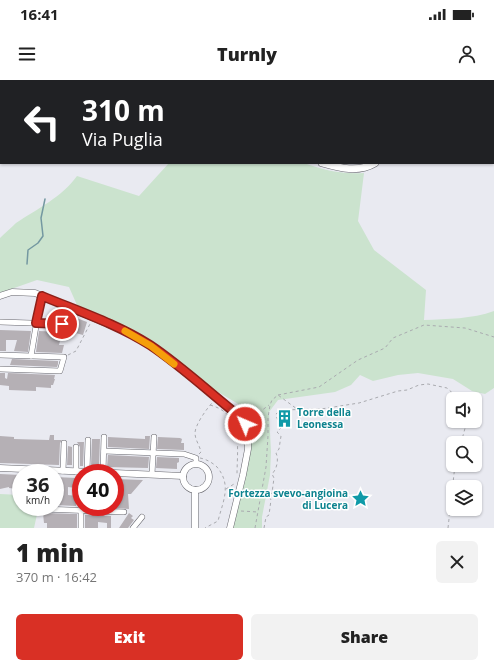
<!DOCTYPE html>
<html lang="en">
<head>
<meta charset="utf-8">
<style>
  :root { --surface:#fff; --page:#f2f2f2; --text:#222; --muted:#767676; --accent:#d93025 }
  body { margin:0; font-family:"Open Sans",sans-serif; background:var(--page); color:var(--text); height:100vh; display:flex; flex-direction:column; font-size:15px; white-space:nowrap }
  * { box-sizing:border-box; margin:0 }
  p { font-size:13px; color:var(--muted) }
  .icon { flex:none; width:22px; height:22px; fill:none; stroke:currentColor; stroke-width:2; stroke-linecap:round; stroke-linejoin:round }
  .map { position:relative; height:448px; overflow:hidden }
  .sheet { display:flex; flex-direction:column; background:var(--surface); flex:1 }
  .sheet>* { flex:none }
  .guide { position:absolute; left:0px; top:0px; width:494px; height:84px; box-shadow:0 1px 3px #0004; background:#202124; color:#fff; overflow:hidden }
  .tools { position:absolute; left:446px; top:312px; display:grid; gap:8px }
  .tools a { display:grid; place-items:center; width:36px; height:36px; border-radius:6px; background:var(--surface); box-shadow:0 1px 3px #0004; font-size:20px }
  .speed { position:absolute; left:12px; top:384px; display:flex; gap:8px; font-size:20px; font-weight:700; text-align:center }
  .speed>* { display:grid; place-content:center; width:52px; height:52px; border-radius:50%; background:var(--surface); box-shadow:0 1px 3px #0004; line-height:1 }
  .speed small { font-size:10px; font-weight:400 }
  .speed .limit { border:6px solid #d22; background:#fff; color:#111 }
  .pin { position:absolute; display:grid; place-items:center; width:34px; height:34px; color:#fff; margin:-17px; border:2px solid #fff; border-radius:50%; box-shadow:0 1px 4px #0007 }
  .me { position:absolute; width:44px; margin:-22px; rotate:315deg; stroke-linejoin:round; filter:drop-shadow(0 0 3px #0008) }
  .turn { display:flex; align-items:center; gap:14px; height:84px; padding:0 16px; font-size:18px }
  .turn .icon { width:52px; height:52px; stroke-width:2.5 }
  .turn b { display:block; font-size:28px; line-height:34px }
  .round { display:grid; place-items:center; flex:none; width:42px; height:42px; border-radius:6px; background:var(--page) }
  .summary { display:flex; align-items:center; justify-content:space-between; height:68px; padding:0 16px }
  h1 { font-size:24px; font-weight:800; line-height:30px }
  .cta { display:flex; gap:8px; margin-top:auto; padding:8px 16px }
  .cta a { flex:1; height:46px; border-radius:6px; background:var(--accent); color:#fff; font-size:16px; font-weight:800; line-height:46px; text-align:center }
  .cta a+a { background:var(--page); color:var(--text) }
  .status { display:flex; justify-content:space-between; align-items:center; height:28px; padding:0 20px; background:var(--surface); direction:ltr }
  .status svg { height:11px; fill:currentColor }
  header { display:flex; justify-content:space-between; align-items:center; height:52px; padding:0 16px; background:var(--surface); font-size:18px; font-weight:800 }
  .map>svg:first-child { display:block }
  .green { fill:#cbe3ce }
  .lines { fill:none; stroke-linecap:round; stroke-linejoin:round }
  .stream { stroke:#7498a1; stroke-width:1.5 }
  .building { fill:#b5b0b5 }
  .minor-casing { stroke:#66666d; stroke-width:6 }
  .tertiary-casing { stroke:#66666d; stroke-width:7 }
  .secondary-casing { stroke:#66666d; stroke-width:8 }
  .path { stroke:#a9aaaf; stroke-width:1; stroke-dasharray:3 3; stroke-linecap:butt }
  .minor { stroke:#fff; stroke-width:5 }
  .tertiary { stroke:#fff; stroke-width:6 }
  .secondary { stroke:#fff; stroke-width:7 }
  .route-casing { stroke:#8d1f18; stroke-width:10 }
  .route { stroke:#d93025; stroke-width:7 }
  .slow { stroke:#f59e0b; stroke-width:7 }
  .labels { text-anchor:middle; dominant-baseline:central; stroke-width:3; stroke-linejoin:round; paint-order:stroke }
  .culture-label { font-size:10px; font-weight:bold; fill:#0d838f; stroke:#fff; text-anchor:start }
</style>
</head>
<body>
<div class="status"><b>16:41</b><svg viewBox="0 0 49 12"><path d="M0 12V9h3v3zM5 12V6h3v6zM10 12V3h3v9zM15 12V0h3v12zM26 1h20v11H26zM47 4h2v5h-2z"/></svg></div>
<header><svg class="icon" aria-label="menu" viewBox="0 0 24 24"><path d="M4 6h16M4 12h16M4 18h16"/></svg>Turnly<svg class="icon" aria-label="person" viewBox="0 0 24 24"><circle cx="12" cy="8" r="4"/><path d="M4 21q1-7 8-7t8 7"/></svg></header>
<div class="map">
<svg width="494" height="448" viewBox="0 0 494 448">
  <rect width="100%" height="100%" fill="#e9eaf1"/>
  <g class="green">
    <path d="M169 83H304C327 91 340 94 364 93L358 141 374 170 426 210 424 240C447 239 472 239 494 231V308L485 314 472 311 453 299 418 293 398 295 373 301 360 295 351 305 335 312 278 320 269 332 271 372 270 395 262 437V448H230L249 350 245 328 208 306 137 254 81 234 69 207 37 200 0 213V158C5 153 11 148 16 143 37 129 62 117 77 96L139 116Z"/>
    <polygon points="0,414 21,415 21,427 36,427 38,430 34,448 0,448"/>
  </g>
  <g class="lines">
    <polyline class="stream" points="27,184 28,170 38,163 43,156 41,138 45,119"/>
  </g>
  <g class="building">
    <polygon points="66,234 87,242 83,255 68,251 70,244 66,243 64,241"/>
    <polygon points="0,250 31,251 28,272 14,271 17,260 6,260 6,271 0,271"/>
    <polygon points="39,251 62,252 59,265 64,265 62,273 36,272"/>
    <polygon points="12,279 58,281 58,284 57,287 10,285"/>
    <polygon points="0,293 5,293 5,298 7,299 8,293 55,295 54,299 55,299 53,305 51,305 51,308 36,307 36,311 9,310 9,306 0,305"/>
    <circle cx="284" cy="337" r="5"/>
    <polygon points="50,355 54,355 54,360 62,360 60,363 59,385 0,383 0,356 14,357 14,359 49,360"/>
    <polygon points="145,356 150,356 149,369 108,367 108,357 145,359"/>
    <polygon points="158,357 180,358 182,359 181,363 184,363 184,370 157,369"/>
    <polygon points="92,359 100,359 99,386 91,386"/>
    <polygon points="77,362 84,362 83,386 80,386 80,367"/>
    <polygon points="68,366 72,367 72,385 67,385"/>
    <polygon points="108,375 149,377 148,388 107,387"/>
    <polygon points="157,377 179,378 179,382 177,383 177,389 156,388"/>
    <polygon points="0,394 21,395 21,412 16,412 16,409 9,408 9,407 0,409"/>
    <polygon points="55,397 77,398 76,408 68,407 68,415 77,416 76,426 55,425"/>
    <polygon points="115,399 143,400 131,414 128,414 129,429 115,428"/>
    <polygon points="43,433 77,434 77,448 47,448 47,443 44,443"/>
    <polygon points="129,433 133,436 131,438 134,440 128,448 119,448"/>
    <polygon points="85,435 111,436 111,448 107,448 107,443 98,442 98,448 85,448"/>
  </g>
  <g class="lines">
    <defs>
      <g id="minor">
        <polyline points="0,242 62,244"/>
        <polyline points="0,275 64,277 60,291 0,289"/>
        <polyline points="31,276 41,216"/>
        <polyline points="104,371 184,374 196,378 196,384"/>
        <polyline points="63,391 64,363"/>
        <polyline points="76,392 76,367"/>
        <polyline points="87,392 88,360"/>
        <polyline points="103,393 104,357"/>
        <polyline points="152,394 154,357"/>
        <polyline points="42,429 124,432"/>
        <polyline points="81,448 81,428"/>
        <polyline points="133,448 142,437"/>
      </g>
      <g id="tertiary">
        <polyline points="0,216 12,212 35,213 131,254 151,266 195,300 243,339 248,350 248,369 243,395 230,448"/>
        <circle cx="196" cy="397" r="13"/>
        <polyline points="0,388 183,396"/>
        <polyline points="195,448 195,410"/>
      </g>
      <g id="secondary">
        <polyline points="124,0 125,1"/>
        <polyline points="493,53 494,53"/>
        <path d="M322 83C340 88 358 93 375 83"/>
      </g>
    </defs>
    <use href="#minor" class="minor-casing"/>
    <use href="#tertiary" class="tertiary-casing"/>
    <use href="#secondary" class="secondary-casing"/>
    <g class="path">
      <polyline points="68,275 76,271 91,242"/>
      <polyline points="278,315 319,307 358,280 385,268 393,258 424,245 465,248 494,257"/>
      <path d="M210 325C244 334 237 368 237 395"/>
      <polyline points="249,340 269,325"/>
      <polyline points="461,363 467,341"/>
      <path d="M199 374 201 372C200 366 195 360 195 353 195 345 207 328 213 322"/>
      <path d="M200 378C206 379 213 383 217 387 232 405 223 421 218 441L205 448"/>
      <polyline points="226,409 234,404"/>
      <polyline points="241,431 258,432"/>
      <polyline points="255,448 266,387 268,356 268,338 270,325 272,320 278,315 297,329"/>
      <path d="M264 448 266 437 269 435 271 420 269 416 272 413 274 398 272 394C277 389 279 379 276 373L279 369 281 356 277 352 282 347C281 342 276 340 276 334L281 330 321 329 359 323 398 311 407 310 419 305 428 304 447 308 459 319"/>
      <polyline points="448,448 455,385"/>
    </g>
    <use href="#minor" class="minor"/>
    <use href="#tertiary" class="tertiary"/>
    <use href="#secondary" class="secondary"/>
  </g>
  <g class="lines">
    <defs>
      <path id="route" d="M62 244 36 243 42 216C78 231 117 244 150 265 183 287 212 315 243 339L245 344"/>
    </defs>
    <use href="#route" class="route-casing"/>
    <use href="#route" class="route"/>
    <polyline class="slow" points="125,251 151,266 174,284"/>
  </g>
  <defs>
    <symbol id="building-bare" viewBox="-9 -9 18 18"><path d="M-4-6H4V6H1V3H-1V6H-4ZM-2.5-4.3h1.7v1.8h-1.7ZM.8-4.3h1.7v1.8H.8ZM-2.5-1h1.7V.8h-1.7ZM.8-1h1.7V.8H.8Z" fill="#0f9aa8" stroke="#fff" stroke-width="2.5" paint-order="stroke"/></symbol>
    <symbol id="sight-bare" viewBox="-9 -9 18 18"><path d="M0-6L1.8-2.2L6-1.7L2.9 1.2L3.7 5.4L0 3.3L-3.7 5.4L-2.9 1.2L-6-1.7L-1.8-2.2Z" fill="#0f9aa8" stroke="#fff" stroke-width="2.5" paint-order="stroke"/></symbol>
  </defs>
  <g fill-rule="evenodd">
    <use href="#building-bare" x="272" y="326" width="25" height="25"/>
    <use href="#sight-bare" x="348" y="406" width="25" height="25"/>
  </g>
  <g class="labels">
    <g class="culture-label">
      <text x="297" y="332">Torre della<tspan x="297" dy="12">Leonessa</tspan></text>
      <text x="348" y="413" text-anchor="end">Fortezza svevo-angioina<tspan x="348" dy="12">di Lucera</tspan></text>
    </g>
  </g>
</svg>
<div class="tools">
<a><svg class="icon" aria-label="sound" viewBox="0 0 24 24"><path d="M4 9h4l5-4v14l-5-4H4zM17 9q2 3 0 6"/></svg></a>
<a><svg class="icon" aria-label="search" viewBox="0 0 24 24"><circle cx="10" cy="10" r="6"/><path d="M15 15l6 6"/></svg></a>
<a><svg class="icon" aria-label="layers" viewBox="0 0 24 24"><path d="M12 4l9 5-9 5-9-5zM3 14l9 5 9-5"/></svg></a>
</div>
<div class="speed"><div>36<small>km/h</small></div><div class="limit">40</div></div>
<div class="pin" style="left:62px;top:244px;background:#d93025"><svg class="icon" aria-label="arrive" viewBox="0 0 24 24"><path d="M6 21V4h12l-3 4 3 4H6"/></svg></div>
<svg class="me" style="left:245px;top:344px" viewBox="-20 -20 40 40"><circle r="17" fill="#d93025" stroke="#fff" stroke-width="3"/><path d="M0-11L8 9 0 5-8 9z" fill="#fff"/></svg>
<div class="guide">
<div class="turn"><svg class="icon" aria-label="left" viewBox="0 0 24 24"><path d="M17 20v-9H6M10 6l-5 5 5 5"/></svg><div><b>310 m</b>Via Puglia</div></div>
</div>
</div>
<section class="sheet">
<div class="summary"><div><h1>1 min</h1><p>370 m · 16:42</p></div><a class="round"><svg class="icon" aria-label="close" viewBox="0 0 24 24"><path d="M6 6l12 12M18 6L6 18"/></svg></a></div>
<div class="cta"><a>Exit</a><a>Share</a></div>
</section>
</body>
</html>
